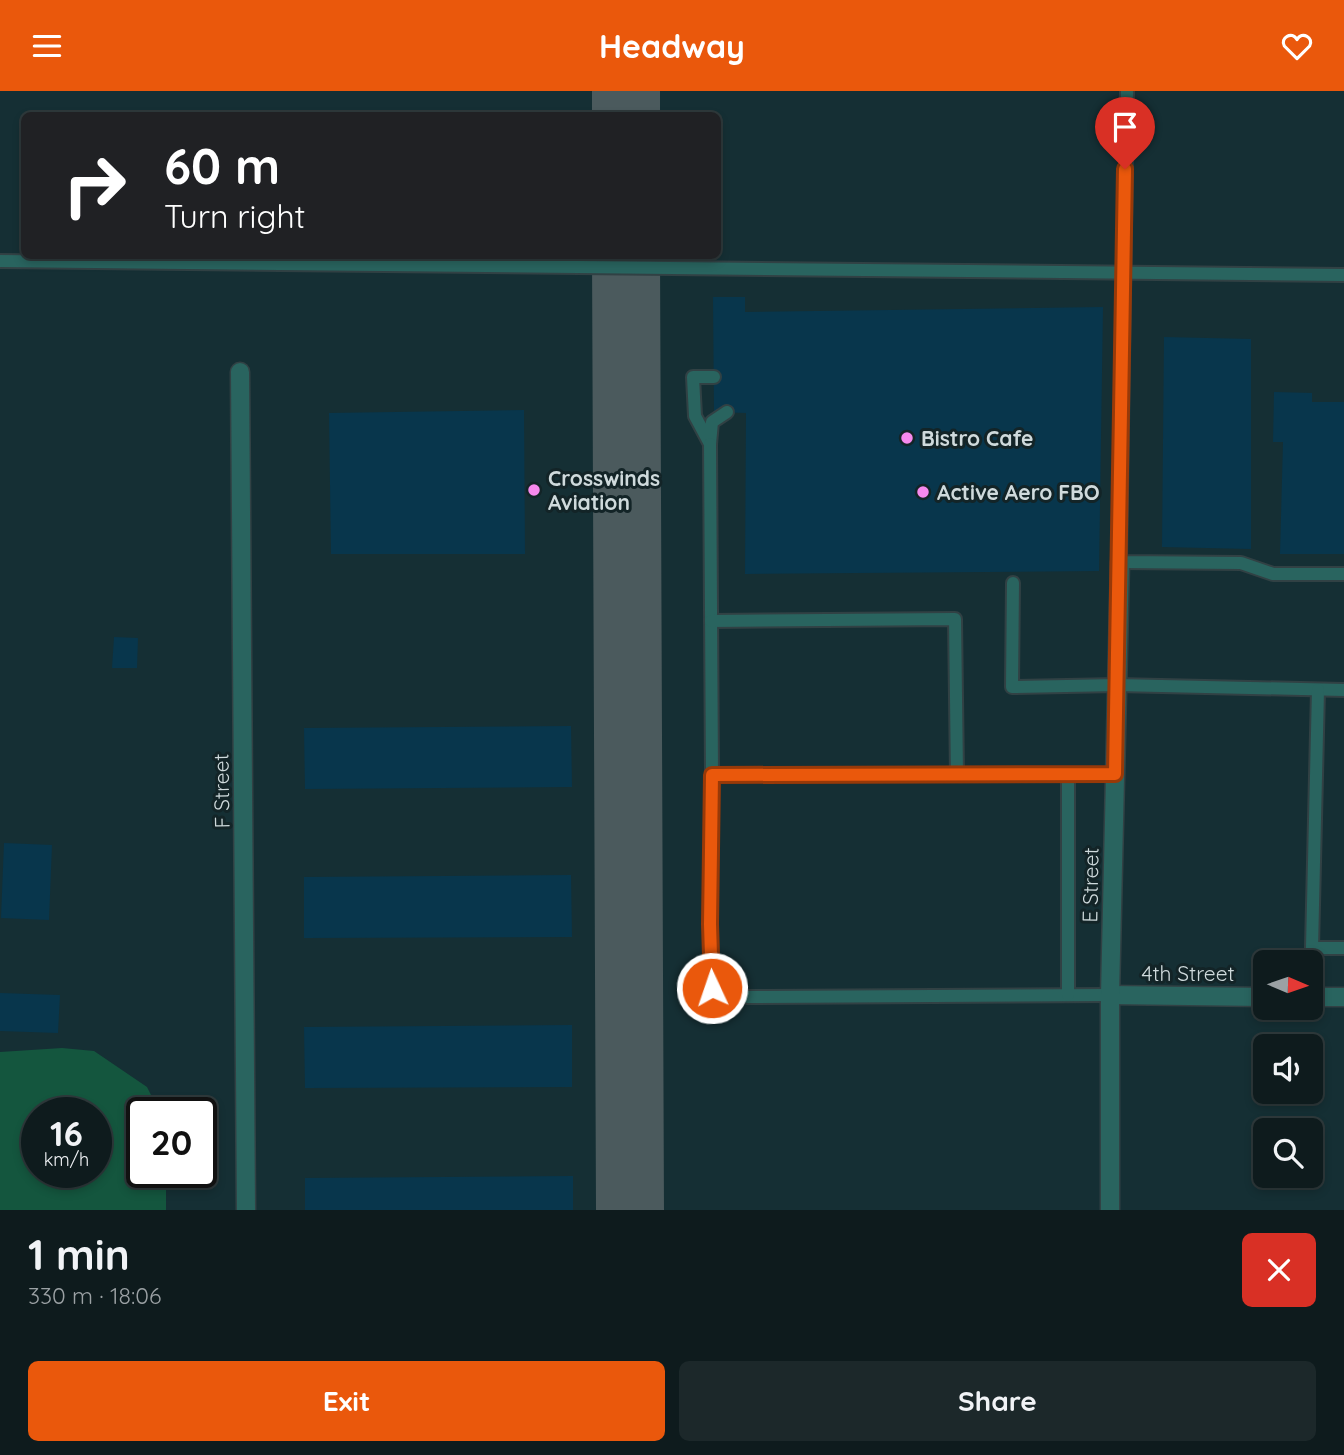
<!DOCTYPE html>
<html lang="en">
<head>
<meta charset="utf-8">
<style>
  :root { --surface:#0e1b1d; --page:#1c282a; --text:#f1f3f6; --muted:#9ba1a4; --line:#2e393b; --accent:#ea580c }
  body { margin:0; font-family:Quicksand,sans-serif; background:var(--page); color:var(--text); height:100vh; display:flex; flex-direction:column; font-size:26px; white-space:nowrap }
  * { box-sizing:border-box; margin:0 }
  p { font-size:23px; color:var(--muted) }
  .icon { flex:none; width:38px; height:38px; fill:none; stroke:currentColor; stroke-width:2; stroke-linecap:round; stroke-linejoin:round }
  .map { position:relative; height:1119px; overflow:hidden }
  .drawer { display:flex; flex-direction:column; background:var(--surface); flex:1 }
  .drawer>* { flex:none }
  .hud { position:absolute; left:21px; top:21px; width:700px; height:147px; border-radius:10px; box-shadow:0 4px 10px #0003,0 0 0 2px var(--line); background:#202124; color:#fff; overflow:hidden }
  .needle { width:46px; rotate:92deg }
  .buttons { position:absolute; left:1253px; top:859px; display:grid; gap:14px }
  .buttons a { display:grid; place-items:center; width:70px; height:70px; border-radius:10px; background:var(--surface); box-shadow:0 4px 10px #0003,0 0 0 2px var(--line); font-size:35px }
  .speed { position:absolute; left:21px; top:1006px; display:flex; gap:14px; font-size:35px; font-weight:700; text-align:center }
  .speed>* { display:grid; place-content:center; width:91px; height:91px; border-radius:50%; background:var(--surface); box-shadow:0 4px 10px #0003,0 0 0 2px var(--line); line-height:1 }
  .speed small { font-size:18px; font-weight:400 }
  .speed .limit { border:4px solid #111; border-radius:10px; background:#fff; color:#111 }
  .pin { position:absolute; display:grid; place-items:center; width:60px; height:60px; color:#fff; margin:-72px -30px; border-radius:50% 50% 50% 0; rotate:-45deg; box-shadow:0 0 7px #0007 }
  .pin .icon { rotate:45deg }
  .me { position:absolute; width:77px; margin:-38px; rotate:357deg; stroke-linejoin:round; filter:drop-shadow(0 0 5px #0008) }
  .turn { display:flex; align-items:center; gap:24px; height:147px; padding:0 28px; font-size:32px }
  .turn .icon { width:91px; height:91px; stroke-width:2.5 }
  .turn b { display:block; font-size:49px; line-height:60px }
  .round { display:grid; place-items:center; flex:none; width:74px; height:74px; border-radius:10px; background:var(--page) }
  .headline { display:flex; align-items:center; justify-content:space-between; height:119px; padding:0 28px }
  h1 { font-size:42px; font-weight:700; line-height:52px }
  .cta { display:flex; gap:14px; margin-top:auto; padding:14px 28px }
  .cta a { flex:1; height:80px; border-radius:10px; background:var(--accent); color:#fff; font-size:28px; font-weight:700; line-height:80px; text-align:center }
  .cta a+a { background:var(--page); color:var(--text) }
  header { display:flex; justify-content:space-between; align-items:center; height:91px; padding:0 28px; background:var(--accent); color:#fff; font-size:32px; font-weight:700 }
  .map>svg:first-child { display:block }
  .built { fill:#152f34; fill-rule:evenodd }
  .forest { fill:#14563e; fill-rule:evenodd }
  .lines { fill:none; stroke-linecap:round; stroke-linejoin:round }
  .taxiway { stroke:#4b5a5d; stroke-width:68 }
  .building { fill:#08364c }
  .service-casing { stroke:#314144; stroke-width:16 }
  .minor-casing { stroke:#314144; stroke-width:21 }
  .service { stroke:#29645f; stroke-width:12 }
  .minor { stroke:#29645f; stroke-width:18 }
  .route-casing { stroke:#983908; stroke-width:18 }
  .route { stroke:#ea580c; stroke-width:12 }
  .poi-dot { fill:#f689ed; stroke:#132427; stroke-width:2.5 }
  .labels { text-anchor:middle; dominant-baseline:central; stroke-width:6; stroke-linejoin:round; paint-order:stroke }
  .poi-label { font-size:21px; font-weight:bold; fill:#cfdadc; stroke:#132427; text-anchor:start }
  .street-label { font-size:21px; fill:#cfdadc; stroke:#132427 }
</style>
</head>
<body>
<header><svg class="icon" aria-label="menu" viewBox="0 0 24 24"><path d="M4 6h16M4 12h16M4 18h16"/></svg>Headway<svg class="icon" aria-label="heart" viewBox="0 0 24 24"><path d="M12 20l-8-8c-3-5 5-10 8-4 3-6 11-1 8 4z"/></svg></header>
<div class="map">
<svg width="1344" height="1119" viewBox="0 0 1344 1119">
  <rect width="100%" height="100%" fill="#132427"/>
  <path class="built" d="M0 0H1344V1119H0ZM24 24H718V164H24ZM1265 872H1311V917H1265ZM1265 956H1311V1001H1265ZM37 1022H96V1082H37ZM142 1022H201V1082H142ZM1265 1040H1311V1085H1265Z"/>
  <path class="forest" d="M62 957 94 960 147 996 160 1022H142V1082H166V1119H0V961ZM37 1022H96V1082H37Z"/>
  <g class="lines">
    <g class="taxiway">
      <polyline points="626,0 626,24"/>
      <polyline points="626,164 630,1119"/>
    </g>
  </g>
  <g class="building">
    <polygon points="713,206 745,206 745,221 1103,216 1099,480 745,483 746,322 714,321"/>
    <polygon points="1164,246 1251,248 1251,458 1162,456"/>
    <polygon points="1274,301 1312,302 1312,311 1344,311 1344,463 1280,463 1283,351 1273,351"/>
    <polygon points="524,319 525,463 331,463 329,322"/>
    <polygon points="114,546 138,547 137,577 112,577"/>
    <polygon points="571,635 572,696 305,698 304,637"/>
    <polygon points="4,752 52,754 49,829 1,827"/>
    <polygon points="571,784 572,846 304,847 304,786"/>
    <polygon points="0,902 60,904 58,942 0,940"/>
    <polygon points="572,934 572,996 305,997 304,936"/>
    <polygon points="573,1085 573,1119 305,1119 305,1087"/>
  </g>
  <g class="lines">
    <defs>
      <g id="service">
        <polyline points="1127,0 1120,471 1241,472 1273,483 1344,483"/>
        <polyline points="0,170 1344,184"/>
        <polyline points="714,286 693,286 695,325 710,353 712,331 727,321"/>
        <polyline points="710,353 712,684 1115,683"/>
        <polyline points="1013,492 1012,596 1117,594 1344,599"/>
        <polyline points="711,530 955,528 957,684"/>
        <polyline points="1318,599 1312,857 1344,857"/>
        <polyline points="712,684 710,833 712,897 748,906 1110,904"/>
        <polyline points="1068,904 1068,683"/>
      </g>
      <g id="minor">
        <polyline points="240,281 246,1119"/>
        <polyline points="1110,904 1265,906"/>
        <polyline points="1311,906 1344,906"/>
        <polyline points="1110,1119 1110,904 1120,471"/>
      </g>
    </defs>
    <use href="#service" class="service-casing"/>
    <use href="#minor" class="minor-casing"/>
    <use href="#service" class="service"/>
    <use href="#minor" class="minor"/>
  </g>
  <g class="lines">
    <defs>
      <polyline id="route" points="712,897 710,833 712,684 1115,683 1125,78"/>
    </defs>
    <use href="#route" class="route-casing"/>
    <use href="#route" class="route"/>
  </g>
  <g class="poi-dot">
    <circle cx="907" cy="347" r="7"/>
    <circle cx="534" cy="399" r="7"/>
    <circle cx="923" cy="401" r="7"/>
  </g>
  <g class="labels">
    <g class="poi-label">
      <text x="921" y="347">Bistro Cafe</text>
      <text x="548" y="387">Crosswinds<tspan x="548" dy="24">Aviation</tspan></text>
      <text x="937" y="401">Active Aero FBO</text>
    </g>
    <g class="street-label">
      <text transform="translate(221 700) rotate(-91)">F Street</text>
      <text transform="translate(1090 794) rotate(-89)">E Street</text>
      <text x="1188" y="882">4th Street</text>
    </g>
  </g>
</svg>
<div class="buttons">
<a><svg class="needle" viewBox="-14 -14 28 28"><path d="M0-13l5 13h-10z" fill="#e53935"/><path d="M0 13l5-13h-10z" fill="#9ba1a4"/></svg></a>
<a><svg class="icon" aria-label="sound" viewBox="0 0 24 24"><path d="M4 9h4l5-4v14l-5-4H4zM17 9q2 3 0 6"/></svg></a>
<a><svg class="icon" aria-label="search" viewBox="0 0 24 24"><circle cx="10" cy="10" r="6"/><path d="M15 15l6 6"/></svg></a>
</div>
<div class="speed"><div>16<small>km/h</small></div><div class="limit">20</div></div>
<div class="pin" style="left:1125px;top:78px;background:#d93025"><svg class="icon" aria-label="arrive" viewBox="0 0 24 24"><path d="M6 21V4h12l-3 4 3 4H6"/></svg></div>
<svg class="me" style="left:712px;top:897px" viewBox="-20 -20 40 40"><circle r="17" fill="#ea580c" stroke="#fff" stroke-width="3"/><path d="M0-11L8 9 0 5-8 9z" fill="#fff"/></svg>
<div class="hud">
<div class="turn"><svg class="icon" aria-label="right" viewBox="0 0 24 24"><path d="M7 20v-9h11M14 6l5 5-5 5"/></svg><div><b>60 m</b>Turn right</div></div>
</div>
</div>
<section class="drawer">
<div class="headline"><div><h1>1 min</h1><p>330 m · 18:06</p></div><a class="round" style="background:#d93025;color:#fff"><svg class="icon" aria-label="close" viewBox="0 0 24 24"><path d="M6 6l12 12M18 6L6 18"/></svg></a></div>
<div class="cta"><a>Exit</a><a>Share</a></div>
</section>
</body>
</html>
